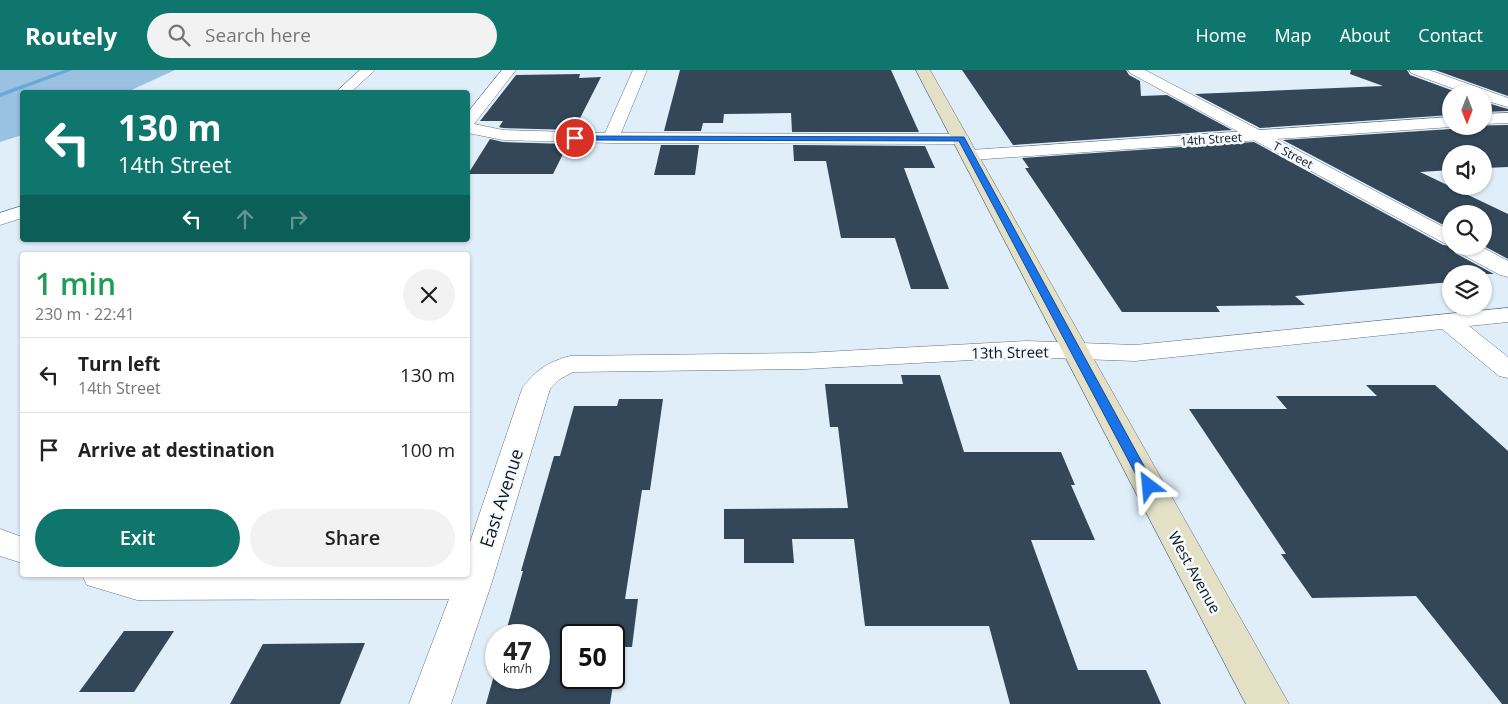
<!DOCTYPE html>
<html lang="en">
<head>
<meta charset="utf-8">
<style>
  :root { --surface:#fff; --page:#f2f2f2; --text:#222; --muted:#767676; --line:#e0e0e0; --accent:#0f766e }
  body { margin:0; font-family:"Open Sans",sans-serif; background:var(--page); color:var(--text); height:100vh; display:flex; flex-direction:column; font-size:19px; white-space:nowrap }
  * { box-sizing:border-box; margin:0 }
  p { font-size:16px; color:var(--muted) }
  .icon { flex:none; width:28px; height:28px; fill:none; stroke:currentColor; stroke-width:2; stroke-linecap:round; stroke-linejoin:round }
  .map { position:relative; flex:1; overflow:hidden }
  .panel { position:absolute; left:20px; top:182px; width:450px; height:325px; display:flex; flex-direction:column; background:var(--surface); border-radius:5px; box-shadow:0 1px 4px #0004 }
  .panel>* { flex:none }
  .top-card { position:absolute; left:20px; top:20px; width:450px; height:152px; border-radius:5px; box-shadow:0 1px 4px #0004; background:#0f766e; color:#fff; overflow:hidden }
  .needle { width:32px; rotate:180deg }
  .buttons { position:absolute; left:1442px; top:15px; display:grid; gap:10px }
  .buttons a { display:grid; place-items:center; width:50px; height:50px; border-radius:50%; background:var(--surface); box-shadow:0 1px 4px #0004; font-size:25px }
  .speed { position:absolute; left:485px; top:554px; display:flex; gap:10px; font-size:25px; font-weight:700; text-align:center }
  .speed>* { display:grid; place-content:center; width:65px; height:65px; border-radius:50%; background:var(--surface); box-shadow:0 1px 4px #0004; line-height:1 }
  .speed small { font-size:12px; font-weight:400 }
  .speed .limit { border:2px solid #111; border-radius:8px; background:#fff; color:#111 }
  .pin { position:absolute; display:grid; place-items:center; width:42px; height:42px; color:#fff; margin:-21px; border:2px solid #fff; border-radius:50%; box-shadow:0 1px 5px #0007 }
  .me { position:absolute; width:55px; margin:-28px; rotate:331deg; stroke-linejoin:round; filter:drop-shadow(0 0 4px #0008) }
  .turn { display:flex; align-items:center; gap:18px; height:105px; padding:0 15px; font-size:22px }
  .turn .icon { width:65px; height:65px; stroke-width:2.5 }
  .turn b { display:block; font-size:35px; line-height:42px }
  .lanes { display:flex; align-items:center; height:48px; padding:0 15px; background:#0003; justify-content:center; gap:25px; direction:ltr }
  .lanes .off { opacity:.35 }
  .round { display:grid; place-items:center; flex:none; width:52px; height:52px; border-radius:26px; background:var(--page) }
  .overview { display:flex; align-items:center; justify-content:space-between; height:85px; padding:0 15px }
  h1 { font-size:30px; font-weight:600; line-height:38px; color:#1e9e55 }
  .button { display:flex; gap:10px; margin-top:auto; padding:10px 15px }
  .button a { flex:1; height:58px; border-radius:30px; background:var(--accent); color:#fff; font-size:20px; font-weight:600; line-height:58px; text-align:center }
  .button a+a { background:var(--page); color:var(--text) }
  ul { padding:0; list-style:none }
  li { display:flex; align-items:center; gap:15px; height:75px; padding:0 15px; border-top:1px solid var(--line) }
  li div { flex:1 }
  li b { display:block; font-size:19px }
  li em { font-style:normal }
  header { display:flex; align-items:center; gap:30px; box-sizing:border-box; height:70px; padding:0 25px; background:var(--accent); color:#fff }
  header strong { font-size:24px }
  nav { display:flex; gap:28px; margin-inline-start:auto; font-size:18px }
  .search { width:350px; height:45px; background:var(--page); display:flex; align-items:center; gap:12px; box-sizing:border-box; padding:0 18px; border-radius:28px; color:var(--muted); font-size:19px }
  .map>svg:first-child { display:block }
  .green { fill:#9ac1e1 }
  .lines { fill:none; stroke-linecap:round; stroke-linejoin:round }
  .stream { fill:#68a9dc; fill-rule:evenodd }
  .building { fill:#334758; fill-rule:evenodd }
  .minor-casing { stroke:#5d7385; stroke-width:1 }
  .tertiary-casing { stroke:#5d7385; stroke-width:1 }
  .secondary-casing { stroke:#5d7385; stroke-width:1 }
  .minor { fill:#fff; fill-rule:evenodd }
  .tertiary { fill:#fff; fill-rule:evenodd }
  .secondary { fill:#e3e0c6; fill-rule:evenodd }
  .route { fill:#1a73e8; stroke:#114b97 }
  .labels { text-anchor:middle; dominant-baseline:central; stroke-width:5; stroke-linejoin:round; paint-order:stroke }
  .far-street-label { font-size:12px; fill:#0f171e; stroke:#f5fafe }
  .street-label { font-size:15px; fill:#0f171e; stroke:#f5fafe }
  .near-street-label { font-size:18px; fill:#0f171e; stroke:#f5fafe }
</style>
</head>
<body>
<header>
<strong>Routely</strong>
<div class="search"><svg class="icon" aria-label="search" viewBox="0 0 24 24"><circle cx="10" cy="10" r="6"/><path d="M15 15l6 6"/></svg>Search here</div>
<nav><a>Home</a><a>Map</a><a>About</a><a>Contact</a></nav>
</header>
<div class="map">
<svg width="1508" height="634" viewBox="0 0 1508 634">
  <rect width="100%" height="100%" fill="#e0eefa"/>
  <polygon class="green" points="0,0 175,0 127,22 22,22 22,65 0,72"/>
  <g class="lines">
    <polygon class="stream" points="64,0 73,0 0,27 0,23"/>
  </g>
  <g class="building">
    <polygon points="680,0 891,0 919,62 792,62 791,43 724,44 723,53 703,53 701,61 664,61"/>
    <polygon points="962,0 1126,0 1129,5 1140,11 1141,26 1167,25 1232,60 1013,75"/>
    <polygon points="1351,0 1407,0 1410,5 1462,24 1451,24 1451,45 1260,58 1195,24 1383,16 1350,4"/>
    <polygon points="1435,0 1508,0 1508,26"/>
    <polygon points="580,4 579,8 601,7 574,60 503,58 499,57 503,51 480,51 516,5"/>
    <polygon points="1484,32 1508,39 1508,41 1484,42"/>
    <polygon points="1508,55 1508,97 1484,98 1484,84 1451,84 1451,100 1420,102 1508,144 1508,189 1484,176 1484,144 1451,144 1451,159 1283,70 1451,59 1455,56"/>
    <polygon points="490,69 503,72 568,74 553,104 468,104"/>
    <polygon points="1254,72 1443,175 1452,176 1455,183 1494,204 1451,204 1451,212 1295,226 1305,235 1216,236 1220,242 1122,242 1025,98 1029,98 1022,88"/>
    <polygon points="661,75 699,75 695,105 654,105"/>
    <polygon points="793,75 925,76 935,98 904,98 949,219 911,219 895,168 841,168 826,91 794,91"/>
    <polygon points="901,305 940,305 964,382 1061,382 1075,415 1071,415 1095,470 1031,470 1078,600 1146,600 1161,634 1010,634 989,556 865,556 854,469 792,469 794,493 744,493 744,469 724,469 724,439 848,438 838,357 830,357 825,314 903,314"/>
    <polygon points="1366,315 1435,315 1508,381 1508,634 1502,634 1416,526 1312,528 1281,484 1286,484 1189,339 1287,339 1276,326 1377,326"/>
    <path d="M619 329H663L650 420H642L625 529H638L632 577H619L610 634H486L496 598V608H539V565H505L523 501H521L554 386H560L574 336H617ZM571 565H614V608H571Z"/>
    <polygon points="124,561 174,561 134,622 79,622"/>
    <polygon points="365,573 340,634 230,634 263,574"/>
  </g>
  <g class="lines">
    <defs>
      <g id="minor">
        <polygon points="360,0 375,0 351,22 336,22"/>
        <polygon points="502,0 516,0 474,54 503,60 605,63 633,0 647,0 621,63 961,64 967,65 969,69 967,73 961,74 611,73 503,70 468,63 468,42"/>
        <polygon points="1128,0 1145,0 1451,161 1451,175 1444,173 1130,3"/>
        <polygon points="1409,0 1429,0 1508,28 1508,37 1484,30 1484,24 1468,24 1411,3"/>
        <polygon points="22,136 22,148 0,155 0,143"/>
        <polygon points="1454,176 1480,176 1508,191 1508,207 1500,205 1456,181"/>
        <path d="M1508 238V252L1469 256 1508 287V308L1499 306 1442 259 1135 291 1027 287 805 299 573 302 560 309 550 319 491 515 451 634H409L449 529 137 530 87 515 82 505H468V478L522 319C535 300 548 292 570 286L805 283 1027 271 1135 275Z"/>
        <polygon points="0,459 22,467 22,493 0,486"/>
      </g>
      <g id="tertiary">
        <polygon points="1508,43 1508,53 1484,54 1484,44"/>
        <polygon points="1451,47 1451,56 1453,56 1451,57 971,90 965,89 962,85 965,81 971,80"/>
      </g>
      <polygon id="secondary" points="916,0 930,0 1289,634 1246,634"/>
    </defs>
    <use href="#minor" class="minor-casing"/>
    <use href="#tertiary" class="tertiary-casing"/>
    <use href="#secondary" class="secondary-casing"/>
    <use href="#minor" class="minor"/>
    <use href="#tertiary" class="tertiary"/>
    <use href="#secondary" class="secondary"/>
  </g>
  <polygon class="route" points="573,66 964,67 1155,416 1153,419 1144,419 1142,416 959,71 575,70 572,68"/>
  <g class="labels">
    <g class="far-street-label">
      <text transform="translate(1211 69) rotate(-4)">14th Street</text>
      <text transform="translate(1293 85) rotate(28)">T Street</text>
    </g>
    <g class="street-label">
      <text transform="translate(1010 282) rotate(-1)">13th Street</text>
      <text transform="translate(1195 502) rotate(61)">West Avenue</text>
    </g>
    <g class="near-street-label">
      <text transform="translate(501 428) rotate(-72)">East Avenue</text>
    </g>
  </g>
</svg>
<div class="buttons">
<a><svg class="needle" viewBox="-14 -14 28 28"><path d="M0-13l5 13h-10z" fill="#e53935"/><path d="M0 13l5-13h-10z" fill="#767676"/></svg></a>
<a><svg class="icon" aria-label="sound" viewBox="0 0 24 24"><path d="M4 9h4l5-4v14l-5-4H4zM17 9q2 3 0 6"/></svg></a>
<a><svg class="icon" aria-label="search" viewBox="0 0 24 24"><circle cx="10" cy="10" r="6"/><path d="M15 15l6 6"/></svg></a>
<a><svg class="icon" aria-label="layers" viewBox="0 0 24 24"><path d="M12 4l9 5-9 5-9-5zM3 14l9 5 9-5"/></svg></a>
</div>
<div class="speed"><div>47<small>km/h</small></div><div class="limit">50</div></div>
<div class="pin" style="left:575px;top:68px;background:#d93025"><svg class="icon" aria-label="arrive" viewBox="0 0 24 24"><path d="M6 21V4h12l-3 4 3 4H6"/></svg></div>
<svg class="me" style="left:1149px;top:416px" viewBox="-20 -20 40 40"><path d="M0-17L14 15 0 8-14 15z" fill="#1a73e8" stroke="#fff" stroke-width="4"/></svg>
<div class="top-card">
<div class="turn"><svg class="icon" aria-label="left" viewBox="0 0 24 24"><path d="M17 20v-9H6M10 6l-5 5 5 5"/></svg><div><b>130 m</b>14th Street</div></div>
<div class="lanes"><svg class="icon" aria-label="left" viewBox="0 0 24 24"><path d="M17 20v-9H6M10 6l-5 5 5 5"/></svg><svg class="icon off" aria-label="ahead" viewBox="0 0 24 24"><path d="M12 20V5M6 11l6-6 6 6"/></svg><svg class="icon off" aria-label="right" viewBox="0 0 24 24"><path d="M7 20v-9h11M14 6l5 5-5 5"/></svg></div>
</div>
<section class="panel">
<div class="overview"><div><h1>1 min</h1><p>230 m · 22:41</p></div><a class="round"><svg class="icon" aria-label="close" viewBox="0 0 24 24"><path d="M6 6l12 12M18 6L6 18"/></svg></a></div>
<ul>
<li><svg class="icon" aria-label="left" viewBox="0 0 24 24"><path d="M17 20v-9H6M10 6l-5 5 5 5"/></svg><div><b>Turn left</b><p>14th Street</p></div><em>130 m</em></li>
<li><svg class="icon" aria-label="arrive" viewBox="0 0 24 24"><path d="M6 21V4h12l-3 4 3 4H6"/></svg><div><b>Arrive at destination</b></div><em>100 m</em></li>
</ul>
<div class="button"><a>Exit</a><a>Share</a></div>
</section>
</div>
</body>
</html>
